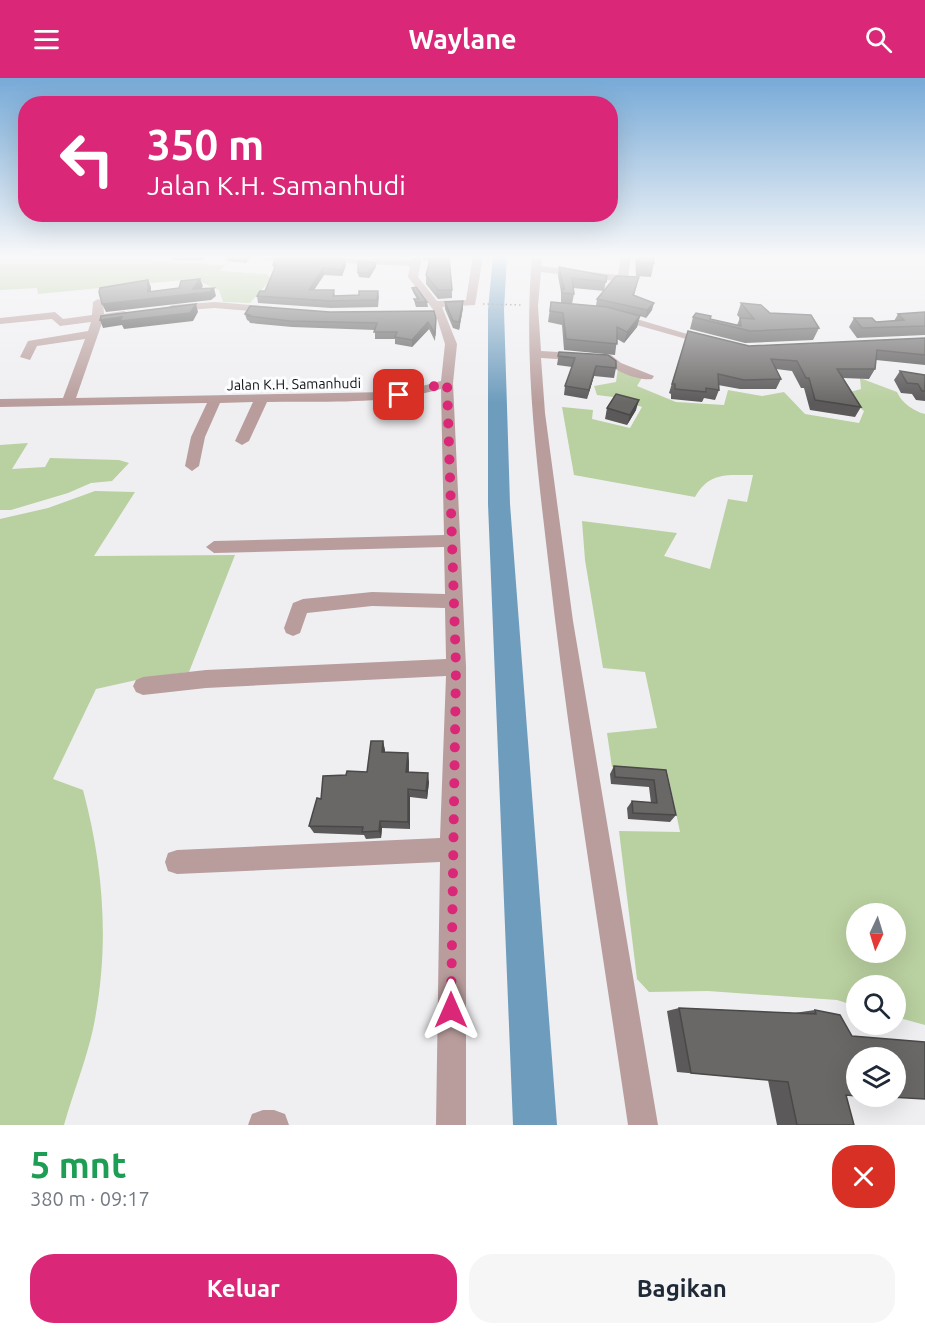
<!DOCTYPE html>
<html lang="id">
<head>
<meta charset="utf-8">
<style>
  :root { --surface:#fff; --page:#f6f6f7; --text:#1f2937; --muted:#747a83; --accent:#db2777 }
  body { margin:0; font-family:Ubuntu,sans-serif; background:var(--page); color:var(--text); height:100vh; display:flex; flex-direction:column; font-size:22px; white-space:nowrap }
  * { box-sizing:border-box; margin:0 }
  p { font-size:20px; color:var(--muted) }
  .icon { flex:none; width:33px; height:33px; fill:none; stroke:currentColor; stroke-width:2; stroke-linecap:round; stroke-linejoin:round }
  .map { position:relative; height:1047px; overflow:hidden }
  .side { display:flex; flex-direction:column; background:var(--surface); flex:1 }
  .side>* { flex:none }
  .guide { position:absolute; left:18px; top:18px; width:600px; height:126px; border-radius:24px; box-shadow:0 6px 24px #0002; background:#db2777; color:#fff; overflow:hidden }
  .needle { width:39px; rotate:184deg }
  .controls { position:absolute; left:846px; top:825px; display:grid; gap:12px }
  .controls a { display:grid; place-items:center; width:60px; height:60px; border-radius:50%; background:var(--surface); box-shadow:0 6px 24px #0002; font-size:30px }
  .pin { position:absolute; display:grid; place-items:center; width:51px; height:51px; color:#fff; margin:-26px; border-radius:12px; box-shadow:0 3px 9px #0006 }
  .me { position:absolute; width:66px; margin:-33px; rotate:0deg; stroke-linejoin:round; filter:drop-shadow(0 0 4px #0008) }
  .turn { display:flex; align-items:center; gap:21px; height:126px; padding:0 30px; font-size:27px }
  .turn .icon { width:78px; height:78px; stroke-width:2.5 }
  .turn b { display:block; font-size:42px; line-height:51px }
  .round { display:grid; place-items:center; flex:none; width:63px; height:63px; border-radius:24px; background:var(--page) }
  .summary { display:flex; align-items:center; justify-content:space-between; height:102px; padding:0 30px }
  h1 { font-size:36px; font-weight:700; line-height:45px; color:#1e9e55 }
  .primary-button { display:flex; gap:12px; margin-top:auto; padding:12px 30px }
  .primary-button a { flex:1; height:69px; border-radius:24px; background:var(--accent); color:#fff; font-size:24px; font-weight:700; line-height:69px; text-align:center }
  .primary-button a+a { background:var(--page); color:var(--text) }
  header { display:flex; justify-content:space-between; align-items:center; height:78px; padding:0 30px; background:var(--accent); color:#fff; font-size:27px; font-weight:700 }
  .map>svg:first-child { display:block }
  .green { fill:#b9d0a0; fill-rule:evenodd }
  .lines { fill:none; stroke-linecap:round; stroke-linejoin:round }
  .river { fill:#6d9cbd; fill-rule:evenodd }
  .path { stroke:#7a7a7c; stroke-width:1.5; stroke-dasharray:1.5 3; stroke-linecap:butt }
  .minor { fill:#b89d9c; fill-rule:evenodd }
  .wall { fill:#5b5959; fill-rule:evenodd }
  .shaded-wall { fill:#4a4948 }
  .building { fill:#6a6867; stroke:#4a4948; stroke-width:1.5 }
  .route { stroke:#db2777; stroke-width:10; stroke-dasharray:0 18 }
  .labels { text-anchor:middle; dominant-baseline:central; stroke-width:6; stroke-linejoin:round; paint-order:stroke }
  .far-street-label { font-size:14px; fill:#101011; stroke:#fcfdff }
</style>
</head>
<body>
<header><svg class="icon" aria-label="menu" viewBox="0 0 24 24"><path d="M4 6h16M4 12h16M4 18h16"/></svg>Waylane<svg class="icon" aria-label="search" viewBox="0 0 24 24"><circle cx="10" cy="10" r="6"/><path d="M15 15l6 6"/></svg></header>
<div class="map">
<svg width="925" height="1047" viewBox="0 0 925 1047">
  <rect width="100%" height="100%" fill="#efeff2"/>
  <g class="green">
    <polygon points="0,178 152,178 153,183 225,187 220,193 267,196 271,201 250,225 223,224 219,212 194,201 38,216 37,210 0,212"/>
    <path d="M618 290 643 298 637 308 676 324 724 327 728 312 762 318 784 314 805 336 859 345 864 333 851 323 850 314 861 311 860 300 897 314C902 325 913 333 925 336V947L896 939V908H856V928L837 922 708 913 649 914 637 901 619 753 680 754 667 692 612 689 607 655 657 650 645 594 603 590 585 482 582 443 677 455 664 478 710 491 728 421 747 424 753 397C726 397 709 394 695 419L574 397 562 329 593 332 592 341 630 350 642 329 613 319 597 317 594 308 616 304ZM856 836H896V874H856Z"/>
    <polygon points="28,365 12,391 45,389 50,380 119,382 129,385 112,403 91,405 68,415 11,432 0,432 0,367"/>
    <path d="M95 413 135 414 94 478 235 477 189 594 150 599 96 611 53 701 83 712C104 790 110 870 93 951 86 983 73 1015 64 1047H0V441L48 430Z"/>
  </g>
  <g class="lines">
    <polygon class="river" points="493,178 507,178 504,232 510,426 557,1047 513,1047 488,426 488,232"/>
    <polyline class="path" points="483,226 522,227"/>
    <g class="minor">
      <path d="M253 178 411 182 412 178H422L418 199 437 223 466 222 473 178H483L475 227 442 229 457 266 453 305 466 589V1047H436L440 784 177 796 168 793 165 784 168 775 177 772 440 760 446 598 206 610 143 617 136 614 133 608 136 602 143 599 206 592 446 581 445 530 372 528 307 535 300 555 293 558 286 555 284 550 293 525 303 521 372 514 445 516 444 469 214 475 206 469 214 463 444 457 441 311C384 327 325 323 267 324L249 363 242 367 235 363 253 324 220 325 205 359 199 388 192 393 185 388 191 359 207 325 0 329V321L63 320 85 261 37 268 30 282 20 279 28 263 88 253 91 244 60 248 52 241 0 246V240L55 234 63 241 92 237 93 224 98 221 103 224 104 236 124 233 130 236 103 242 76 320 387 314 411 311 441 303 445 266 435 234 408 199 410 188 258 181Z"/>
      <path d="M532 178H542L541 188 618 197 621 178H631L628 201 623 204 541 194 538 228 541 273 611 277 621 285 654 298 652 301C640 303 615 294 607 284L541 280 545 335 573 543 658 1047H628C601 862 570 676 549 490 537 386 523 283 532 178Z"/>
      <polygon points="215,224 273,229 278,232 273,235 215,230 172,233 167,230 172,227"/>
      <polygon points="612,236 620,236 714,264 704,266 612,240"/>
      <polygon points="263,1032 274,1032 285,1036 289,1047 248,1047 252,1036"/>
    </g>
  </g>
  <g class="wall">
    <polygon points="162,178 205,178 203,182 172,182 171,178"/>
    <polygon points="226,178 251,178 246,185 227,183"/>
    <polygon points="423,178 448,178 452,212 452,220 438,221 426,206 426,197 429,186 428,186 428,182 423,182"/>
    <polygon points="635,178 653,178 654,185 651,199 636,198"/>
    <polygon points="273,187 346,187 342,198 324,197 314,212 334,212 335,218 359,217 378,213 379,219 378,229 331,230 258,225 257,218 265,213 274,191"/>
    <polygon points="376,189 369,200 359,199 358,195"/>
    <path d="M559 189 607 198 604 213 637 206 634 218 652 232 646 240 640 238 637 249 624 265 617 261 615 277 564 272 562 247 548 244 551 224 561 225V214L558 198ZM573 210 604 213 597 221 596 228 572 226 574 216Z"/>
    <polygon points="412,210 427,224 428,229 416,229 415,226 414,221 417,221 413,214"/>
    <polygon points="445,224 463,230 459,252 453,250 445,231"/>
    <polygon points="741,225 770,235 819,250 813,262 745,265 690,251 693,239 737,247 740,240 737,237"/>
    <polygon points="925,234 925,257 857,260 849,249 854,240 876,244 894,243 898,236"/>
    <polygon points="245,236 436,240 435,263 429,251 412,269 395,266 395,261 375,261 375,252 292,249 250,245 249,243 247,242"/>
    <polygon points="688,253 749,268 925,260 925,287 876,282 875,291 869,301 843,300 861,329 855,339 810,332 804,310 801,310 792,293 776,291 781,301 776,311 740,311 718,307 719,312 715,322 704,320 702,324 671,321 671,316 669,315"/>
    <polygon points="559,274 616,290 614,300 594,298 587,321 564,317 565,308 572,289 557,287"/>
    <polygon points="900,293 925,297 925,323 916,322 912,316 901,315 894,302"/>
    <polygon points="607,330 636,332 627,347 605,341"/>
    <polygon points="383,663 385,674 408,675 409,684 409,694 429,704 427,721 410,719 410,751 382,750 381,760 366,761 364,757 314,755 309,748 321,721 367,694"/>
    <polygon points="614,688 666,692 676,737 670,744 628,741 627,730 632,723 651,725 649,709 611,706 610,696"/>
    <polygon points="679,930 794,935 815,932 846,1017 854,1047 777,1047 768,1002 677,994 667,933"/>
  </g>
  <g class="shaded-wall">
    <polygon points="244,178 251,178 246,185"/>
    <polygon points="345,181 346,187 342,198 341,192"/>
    <polygon points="376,185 376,189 369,200 368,195"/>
    <polygon points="323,190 324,197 310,218 309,212"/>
    <polygon points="200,201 203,208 198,216 214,210 216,218 211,222 106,234 102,226 148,214 148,202 151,209 151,221 193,211"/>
    <polygon points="463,223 463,230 459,252 459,244"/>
    <polygon points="654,225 652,232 646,240 647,232"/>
    <polygon points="196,226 198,234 193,243 124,251 122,247 103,250 100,242"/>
    <polygon points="640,238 637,249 624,265 627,254"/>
    <polygon points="428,244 429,251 412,269 412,262"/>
    <polygon points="596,288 594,298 587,321 589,312"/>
    <polygon points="639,322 636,332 627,347 630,337"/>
    <polygon points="383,663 385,672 384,683 382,674"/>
    <polygon points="408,675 409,684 408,702 406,694"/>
    <polygon points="428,695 429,704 427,721 426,713"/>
    <polygon points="408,711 410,719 410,751 408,744"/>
    <polygon points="380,743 382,750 381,760 379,753"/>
  </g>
  <g class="building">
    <polygon points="276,178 345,181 341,192 323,190 309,212 334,212 333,218 359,217 359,213 378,213 377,222 330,223 257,218 260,213 265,213 276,187 273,187"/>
    <polygon points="431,178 448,178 449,179 452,212 438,212 426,197"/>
    <polygon points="639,178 653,178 654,185 639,184"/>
    <polygon points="358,183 376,185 368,195 358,195"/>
    <polygon points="559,189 607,198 606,204 572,200 574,216 562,215 562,211 564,211"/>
    <polygon points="616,198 639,199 633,217 654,225 647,232 597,221"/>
    <polygon points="200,201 193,211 214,210 209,214 102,226 99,214 100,210 148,202 148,214 179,210 181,203"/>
    <polygon points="416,209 427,224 416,224 414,221 419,221 412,210"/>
    <polygon points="463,223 459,244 453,243 445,224"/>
    <polygon points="551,224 607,229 640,238 627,254 617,249 617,266 566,261 563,235 550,233"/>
    <polygon points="741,225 761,227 770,235 811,237 819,250 750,253 693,239 696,235 711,238 710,241 741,248 740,240 754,241"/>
    <polygon points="196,226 190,235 120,243 122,239 100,242 101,238"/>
    <polygon points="250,228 330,234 434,233 436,240 435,256 428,244 412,262 395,259 397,254 374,254 377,245 290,243 248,238 250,237 245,236"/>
    <polygon points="925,234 925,248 862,250 854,240 872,240 876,244 904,242 898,236"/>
    <polygon points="688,253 749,268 925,260 925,277 877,272 875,291 837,291 861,329 815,322 809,300 806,300 797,283 771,281 781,301 744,302 718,296 719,312 706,310 706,314 675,311 675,306 672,306"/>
    <polygon points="559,274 608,277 616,283 616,290 596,288 589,312 565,308 575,280 558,278"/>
    <polygon points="900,293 925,297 925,313 922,313 918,306 907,305"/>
    <polygon points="616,316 639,322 630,337 607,330"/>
    <polygon points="371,663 383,663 382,674 408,675 406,694 428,695 426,713 408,711 408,744 380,743 379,753 362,754 363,749 309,748 317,720 321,721 323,698 346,697 347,693 367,694"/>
    <polygon points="614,688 666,692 676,737 633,735 632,723 657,725 654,702 615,699"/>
    <polygon points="679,930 816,936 815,932 840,937 852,958 925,964 925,1021 872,1018 896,1018 896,980 856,980 856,1018 846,1017 854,1047 797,1047 788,1004 691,995"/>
  </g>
  <linearGradient id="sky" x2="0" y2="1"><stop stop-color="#77aad7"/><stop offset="0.55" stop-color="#f8f8f9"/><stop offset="1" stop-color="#f8f8f9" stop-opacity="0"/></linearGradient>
  <rect width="925" height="325" fill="url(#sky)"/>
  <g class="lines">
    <polyline class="route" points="399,317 447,305 456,589 451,932"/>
  </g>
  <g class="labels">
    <g class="far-street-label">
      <text transform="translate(294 306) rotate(-1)">Jalan K.H. Samanhudi</text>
    </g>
  </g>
</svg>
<div class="controls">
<a><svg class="needle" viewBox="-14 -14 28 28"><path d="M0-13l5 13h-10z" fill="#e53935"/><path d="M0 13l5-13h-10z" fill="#747a83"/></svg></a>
<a><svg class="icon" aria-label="search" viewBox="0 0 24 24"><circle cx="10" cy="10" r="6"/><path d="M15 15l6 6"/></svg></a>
<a><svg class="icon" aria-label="layers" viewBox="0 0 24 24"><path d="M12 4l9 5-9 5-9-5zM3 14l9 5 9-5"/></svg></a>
</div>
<div class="pin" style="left:399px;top:317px;background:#d93025"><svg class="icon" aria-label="arrive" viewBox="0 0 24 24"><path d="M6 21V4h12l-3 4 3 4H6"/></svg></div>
<svg class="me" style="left:451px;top:932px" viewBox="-20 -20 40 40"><path d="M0-17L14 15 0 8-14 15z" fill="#db2777" stroke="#fff" stroke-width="4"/></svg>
<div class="guide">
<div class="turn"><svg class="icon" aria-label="left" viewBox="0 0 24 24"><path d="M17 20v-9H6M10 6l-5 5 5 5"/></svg><div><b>350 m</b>Jalan K.H. Samanhudi</div></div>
</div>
</div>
<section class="side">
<div class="summary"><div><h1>5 mnt</h1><p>380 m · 09:17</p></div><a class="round" style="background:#d93025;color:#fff"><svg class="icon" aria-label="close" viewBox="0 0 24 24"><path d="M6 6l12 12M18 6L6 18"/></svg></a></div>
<div class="primary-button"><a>Keluar</a><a>Bagikan</a></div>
</section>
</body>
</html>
